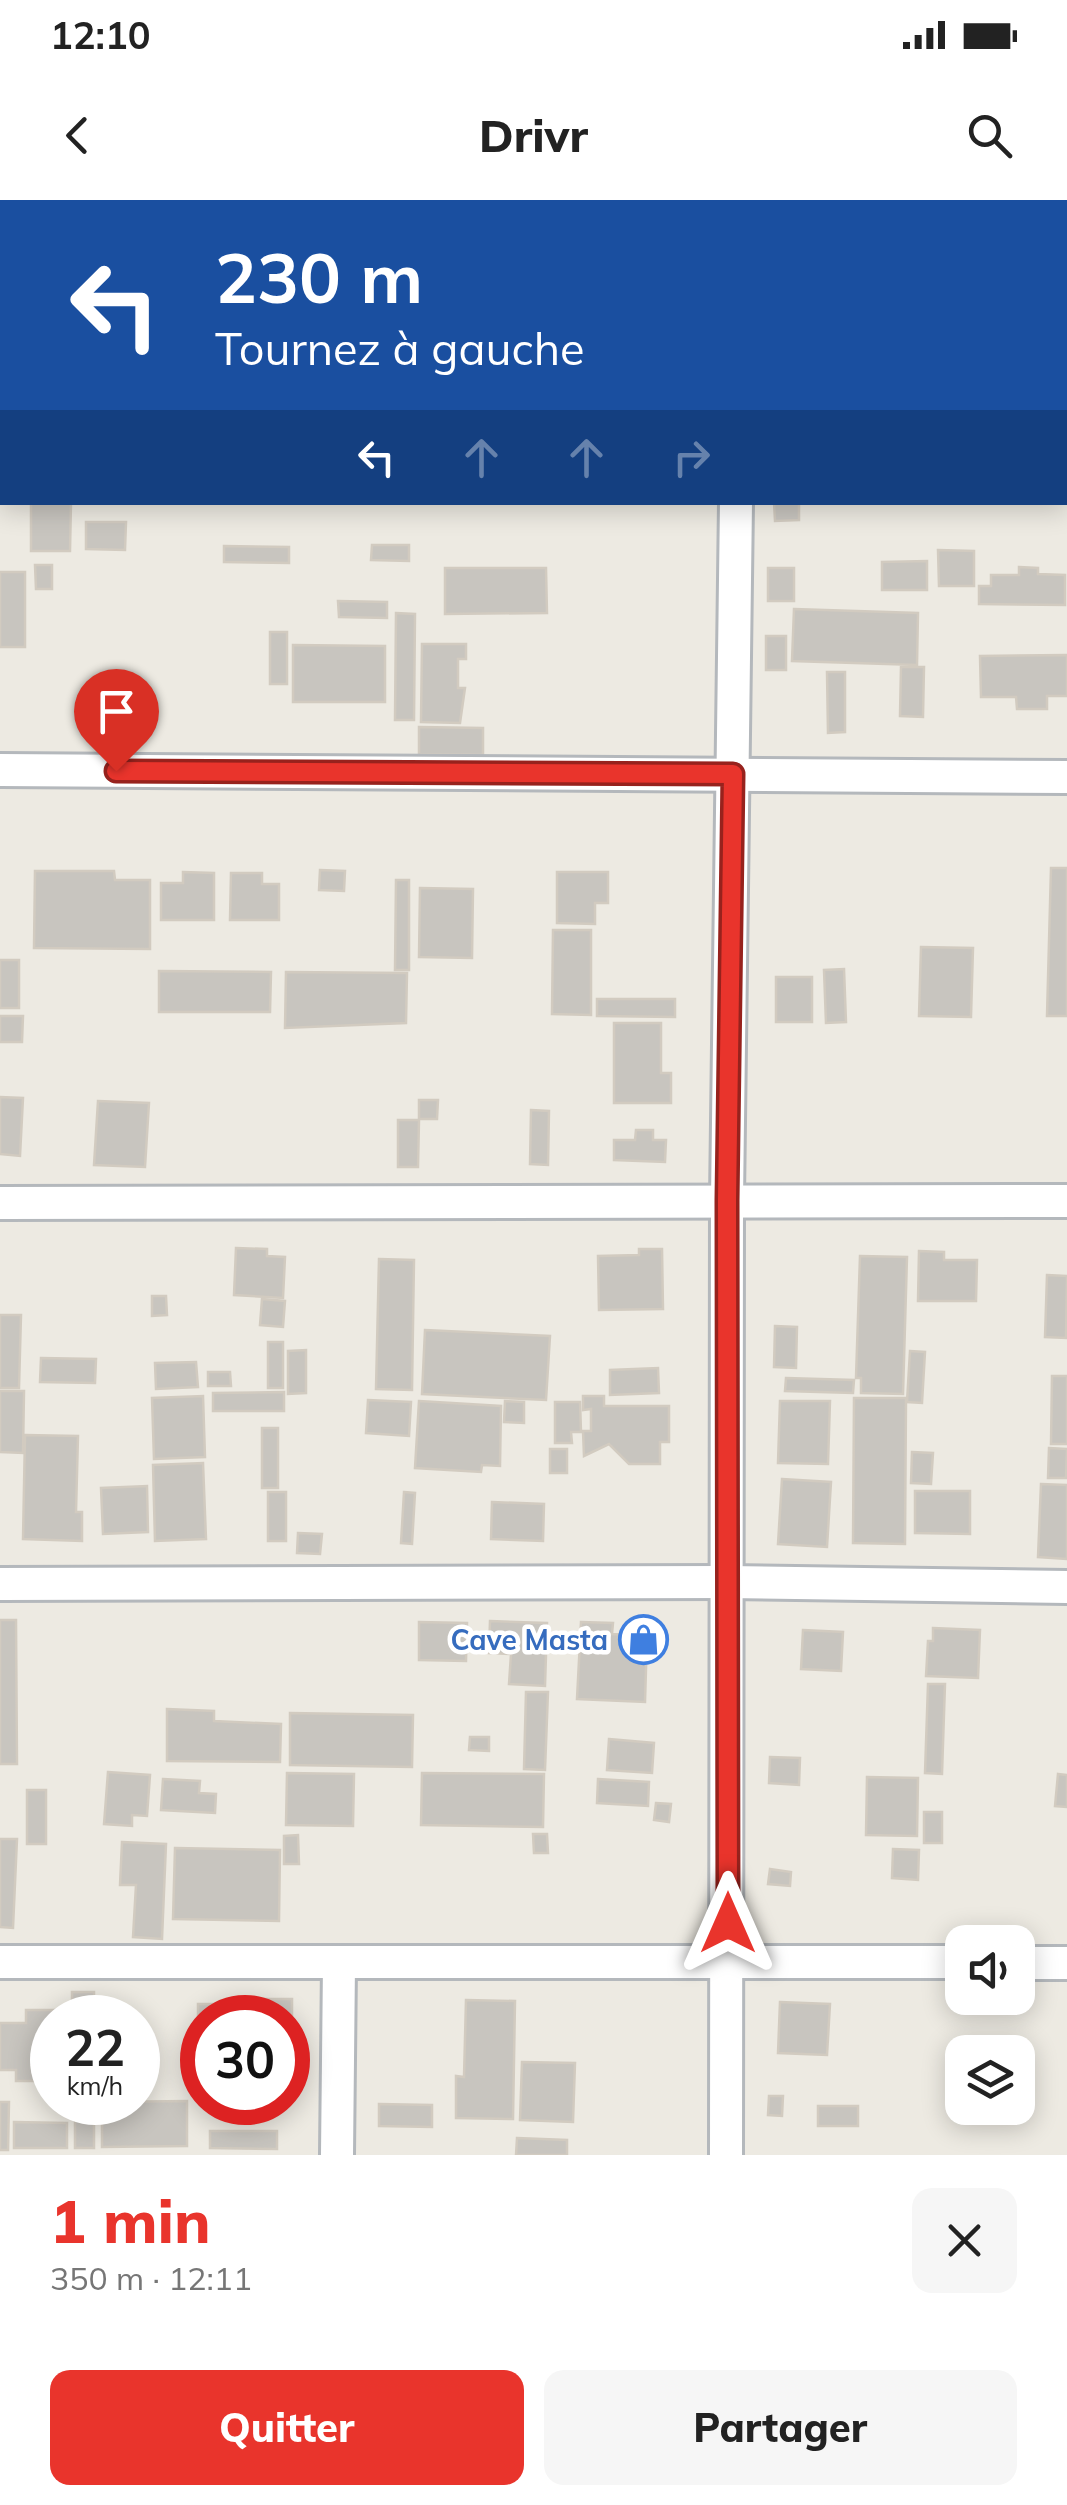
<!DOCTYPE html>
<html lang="fr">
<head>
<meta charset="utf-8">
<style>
  :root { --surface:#fff; --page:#f6f6f6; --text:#222; --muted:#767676; --accent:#e9342c }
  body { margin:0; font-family:Mulish,sans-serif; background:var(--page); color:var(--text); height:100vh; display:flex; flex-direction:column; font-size:38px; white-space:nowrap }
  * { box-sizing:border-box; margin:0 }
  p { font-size:32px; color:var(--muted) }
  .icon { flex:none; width:55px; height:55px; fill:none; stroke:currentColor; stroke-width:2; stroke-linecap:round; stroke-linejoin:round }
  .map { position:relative; height:1955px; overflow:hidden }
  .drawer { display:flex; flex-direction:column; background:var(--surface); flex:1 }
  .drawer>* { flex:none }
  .banner { position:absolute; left:0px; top:0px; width:1068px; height:305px; box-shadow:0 5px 25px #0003; background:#1a4fa0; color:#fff; overflow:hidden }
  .tools { position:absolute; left:945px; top:1725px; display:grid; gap:20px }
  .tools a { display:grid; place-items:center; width:90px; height:90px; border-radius:20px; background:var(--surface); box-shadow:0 5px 25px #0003; font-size:50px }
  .speed { position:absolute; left:30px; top:1795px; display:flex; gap:20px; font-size:50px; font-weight:700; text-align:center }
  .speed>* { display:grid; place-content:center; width:130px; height:130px; border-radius:50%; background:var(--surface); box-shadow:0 5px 25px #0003; line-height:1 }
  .speed small { font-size:25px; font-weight:400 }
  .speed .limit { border:15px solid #d22; background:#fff; color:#111 }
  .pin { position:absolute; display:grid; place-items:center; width:85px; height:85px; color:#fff; margin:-102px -42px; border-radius:50% 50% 50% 0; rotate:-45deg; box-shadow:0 0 10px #0007 }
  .pin .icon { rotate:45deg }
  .me { position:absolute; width:110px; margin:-55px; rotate:0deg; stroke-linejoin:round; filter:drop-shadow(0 0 8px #0008) }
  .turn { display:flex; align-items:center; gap:35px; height:210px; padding:0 50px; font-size:45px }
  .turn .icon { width:130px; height:130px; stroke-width:2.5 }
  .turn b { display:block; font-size:70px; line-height:85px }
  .lanes { display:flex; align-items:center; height:95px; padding:0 50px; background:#0003; justify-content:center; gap:50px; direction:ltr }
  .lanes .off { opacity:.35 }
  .round { display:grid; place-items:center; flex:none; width:105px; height:105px; border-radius:20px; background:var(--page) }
  .overview { display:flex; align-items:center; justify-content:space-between; height:170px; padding:0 50px }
  h1 { font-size:60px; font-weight:800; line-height:75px; color:var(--accent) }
  .action { display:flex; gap:20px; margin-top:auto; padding:20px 50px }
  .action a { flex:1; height:115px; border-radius:20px; background:var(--accent); color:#fff; font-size:40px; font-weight:800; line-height:115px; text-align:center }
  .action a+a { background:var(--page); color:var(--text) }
  .status { display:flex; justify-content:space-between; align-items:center; height:70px; padding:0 50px; background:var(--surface); direction:ltr }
  .status svg { height:28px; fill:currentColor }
  header { display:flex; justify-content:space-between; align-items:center; height:130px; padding:0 50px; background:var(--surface); font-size:45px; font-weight:800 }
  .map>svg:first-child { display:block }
  .building { fill:#c8c5bf; stroke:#d2cbc0; stroke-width:2.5 }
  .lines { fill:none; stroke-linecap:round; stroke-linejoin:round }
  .minor-casing { stroke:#b4b8bc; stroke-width:38 }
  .minor { stroke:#fff; stroke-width:32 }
  .route-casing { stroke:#97221d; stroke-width:25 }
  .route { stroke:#e9342c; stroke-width:18 }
  .labels { text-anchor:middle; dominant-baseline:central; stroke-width:9; stroke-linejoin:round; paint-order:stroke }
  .shop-label { font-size:28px; font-weight:bold; fill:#366cbe; stroke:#fff; text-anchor:end }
</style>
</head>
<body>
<div class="status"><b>12:10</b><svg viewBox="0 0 49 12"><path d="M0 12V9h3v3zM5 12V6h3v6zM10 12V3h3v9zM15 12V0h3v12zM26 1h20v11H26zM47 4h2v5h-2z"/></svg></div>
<header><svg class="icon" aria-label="back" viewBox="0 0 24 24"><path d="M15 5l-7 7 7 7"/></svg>Drivr<svg class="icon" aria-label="search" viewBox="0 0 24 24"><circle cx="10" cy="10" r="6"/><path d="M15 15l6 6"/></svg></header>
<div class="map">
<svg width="1067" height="1955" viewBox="0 0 1067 1955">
  <rect width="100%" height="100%" fill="#edeae2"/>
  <g class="building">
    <rect x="529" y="0" width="146" height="2"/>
    <polygon points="31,302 71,302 70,351 31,351"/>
    <polygon points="774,302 799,302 799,320 775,321"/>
    <polygon points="86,322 126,322 125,350 86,349"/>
    <polygon points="372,345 409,345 409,361 371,360"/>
    <polygon points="224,346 289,347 289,363 224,362"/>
    <polygon points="938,350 974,351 974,386 939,386"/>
    <polygon points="927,361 927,390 882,390 882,362"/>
    <polygon points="35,365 52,365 52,389 36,389"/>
    <polygon points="1019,367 1038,368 1038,374 1065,375 1065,405 979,404 979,386 991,386 991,375 1019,375"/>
    <polygon points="445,368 546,368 547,413 445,414"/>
    <rect x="768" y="368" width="26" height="33"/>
    <rect x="0" y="372" width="25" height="75"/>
    <polygon points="338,401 387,402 387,418 339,417"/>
    <polygon points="794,409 918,413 917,465 792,461"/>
    <polygon points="396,413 415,414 414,520 395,520"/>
    <rect x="270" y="432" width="17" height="52"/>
    <rect x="766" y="436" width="20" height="34"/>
    <polygon points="422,444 466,444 466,459 458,459 458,488 465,488 460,523 421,522"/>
    <polygon points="293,445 385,446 385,502 293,502"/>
    <polygon points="1067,455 1067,496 1047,496 1047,509 1017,509 1016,497 981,497 980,456"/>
    <polygon points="901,467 924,467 923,517 900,516"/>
    <polygon points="827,472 845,472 845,532 828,533"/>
    <polygon points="419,527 483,528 483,555 419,554"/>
    <polygon points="1051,668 1067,668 1067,816 1047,816"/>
    <polygon points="320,670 345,671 344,691 319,690"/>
    <polygon points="35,671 114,671 115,680 150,680 150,749 34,748"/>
    <polygon points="183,672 214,673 214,720 161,720 161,683 183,683"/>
    <polygon points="557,672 608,672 608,703 595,703 595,724 557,723"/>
    <polygon points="231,673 262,673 262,684 279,684 279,720 230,720"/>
    <polygon points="396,680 409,680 409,770 395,770"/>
    <polygon points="420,688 473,689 472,758 419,757"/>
    <polygon points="553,730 591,730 591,815 552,814"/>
    <polygon points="921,747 973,748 971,817 919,816"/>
    <rect x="0" y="760" width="19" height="48"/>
    <polygon points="844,769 846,822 826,823 824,770"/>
    <polygon points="159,771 271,772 270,812 159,812"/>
    <polygon points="286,772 407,773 406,823 285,828"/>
    <rect x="776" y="777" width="36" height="45"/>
    <polygon points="597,799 675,799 675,817 597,816"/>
    <polygon points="0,816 23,816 22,842 0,842"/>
    <polygon points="614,823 661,823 661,873 671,873 671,903 614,903"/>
    <polygon points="0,897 23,898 20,956 0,954"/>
    <polygon points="419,900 438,900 437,919 419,919"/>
    <polygon points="98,901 149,903 145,967 94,965"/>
    <polygon points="531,910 549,911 548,965 530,964"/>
    <polygon points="398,920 419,920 418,967 398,967"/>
    <polygon points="636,930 653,930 653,940 666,940 665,962 614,960 614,940 635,940"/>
    <polygon points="236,1048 267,1049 267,1056 285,1057 283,1098 234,1095"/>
    <polygon points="639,1049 662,1049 663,1109 599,1110 598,1056 639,1055"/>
    <polygon points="919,1051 944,1052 944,1060 977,1060 976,1101 918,1101"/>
    <polygon points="860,1056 907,1057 903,1194 861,1193 861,1178 856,1178"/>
    <polygon points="379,1059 414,1060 412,1190 376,1189"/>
    <polygon points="1047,1075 1067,1076 1066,1138 1045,1137"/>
    <polygon points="152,1096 166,1096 167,1115 152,1116"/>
    <polygon points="262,1099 285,1101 283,1127 260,1125"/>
    <polygon points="0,1115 21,1115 19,1188 0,1188"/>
    <polygon points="775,1126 797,1127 796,1168 774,1167"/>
    <polygon points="425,1130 550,1136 546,1200 422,1194"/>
    <rect x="268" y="1142" width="15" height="46"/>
    <polygon points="306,1150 306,1193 288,1194 288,1151"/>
    <polygon points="910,1151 925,1152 922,1203 907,1202"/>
    <polygon points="41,1158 96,1159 95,1183 40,1182"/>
    <polygon points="196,1162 198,1187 156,1189 155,1163"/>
    <polygon points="658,1168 659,1193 610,1195 610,1170"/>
    <polygon points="208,1172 230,1172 231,1186 208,1186"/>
    <polygon points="1052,1176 1067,1176 1067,1244 1051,1244"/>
    <polygon points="786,1178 854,1180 853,1193 785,1191"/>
    <polygon points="0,1191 24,1191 23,1253 0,1252"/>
    <polygon points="284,1192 284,1211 213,1211 213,1193"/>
    <polygon points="203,1196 205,1257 154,1259 152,1198"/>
    <polygon points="583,1196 604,1196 604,1206 669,1206 669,1242 660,1242 660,1264 629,1264 609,1244 584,1256 583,1231 591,1231 591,1209 583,1210"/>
    <polygon points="854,1198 906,1198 905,1344 853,1343"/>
    <polygon points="368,1200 411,1202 409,1236 366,1233"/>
    <polygon points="419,1201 501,1206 500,1266 482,1265 481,1272 415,1268"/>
    <polygon points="505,1201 524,1202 524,1223 504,1222"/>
    <polygon points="780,1201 830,1201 828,1264 778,1263"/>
    <polygon points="555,1202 580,1202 581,1232 571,1232 572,1243 555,1243"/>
    <rect x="262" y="1228" width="16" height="60"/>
    <polygon points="25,1235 78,1236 76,1312 82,1312 82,1341 23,1339"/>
    <polygon points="1049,1248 1067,1249 1066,1278 1048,1278"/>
    <rect x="550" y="1249" width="17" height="24"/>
    <polygon points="912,1252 933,1253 931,1284 911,1283"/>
    <polygon points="203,1263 206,1339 155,1341 153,1265"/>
    <polygon points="782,1279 831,1282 827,1347 778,1344"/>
    <polygon points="1041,1284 1067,1285 1067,1359 1038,1357"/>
    <polygon points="147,1286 148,1332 103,1334 101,1288"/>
    <polygon points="915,1291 970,1291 970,1334 915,1333"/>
    <rect x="268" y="1292" width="18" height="49"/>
    <polygon points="404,1292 415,1293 412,1344 401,1343"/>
    <polygon points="492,1302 544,1304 543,1341 491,1339"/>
    <polygon points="298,1333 322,1334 320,1354 297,1353"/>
    <polygon points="0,1420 16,1420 17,1564 0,1564"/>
    <polygon points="490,1421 547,1423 545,1486 509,1484 511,1454 489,1453"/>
    <polygon points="419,1422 467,1423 466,1461 419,1460"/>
    <polygon points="581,1422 613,1423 612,1434 647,1436 645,1502 577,1499"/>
    <polygon points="933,1428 980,1430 978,1478 926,1476 928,1441 933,1441"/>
    <polygon points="803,1430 843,1432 841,1471 801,1469"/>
    <polygon points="928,1484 945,1484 942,1574 925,1573"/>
    <polygon points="526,1492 548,1492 545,1570 524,1569"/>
    <polygon points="167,1509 214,1511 214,1521 281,1524 280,1562 167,1561"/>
    <polygon points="290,1513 413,1515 412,1567 290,1565"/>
    <polygon points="470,1537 489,1537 489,1551 469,1550"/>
    <polygon points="609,1539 654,1543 652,1573 607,1570"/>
    <polygon points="770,1557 800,1558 799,1585 769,1583"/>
    <polygon points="108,1572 150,1575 147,1616 132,1615 132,1626 104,1624"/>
    <polygon points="287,1573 354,1574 353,1626 286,1625"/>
    <polygon points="422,1573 544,1574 543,1627 421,1625"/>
    <polygon points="1058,1574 1067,1575 1067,1607 1055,1606"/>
    <polygon points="867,1577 918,1578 917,1636 866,1635"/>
    <polygon points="163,1579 200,1581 199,1593 216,1594 215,1613 161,1610"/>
    <polygon points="598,1579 649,1582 648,1606 597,1603"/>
    <rect x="27" y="1590" width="19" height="54"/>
    <polygon points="656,1603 671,1604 669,1622 654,1620"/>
    <rect x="924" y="1612" width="18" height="31"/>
    <polygon points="533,1634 547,1634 548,1653 534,1653"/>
    <polygon points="298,1635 299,1664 284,1664 284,1636"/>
    <polygon points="0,1639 17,1639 13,1728 0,1727"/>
    <polygon points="122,1642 166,1644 162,1739 133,1737 136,1685 120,1685"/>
    <polygon points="175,1648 280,1650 279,1721 173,1719"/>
    <polygon points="893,1649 919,1650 918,1680 892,1678"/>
    <polygon points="770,1669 791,1672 790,1686 768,1684"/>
    <rect x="72" y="1792" width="22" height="26"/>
    <polygon points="228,1799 292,1799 292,1867 288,1867 288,1818 228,1818"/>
    <polygon points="466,1800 515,1801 513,1919 456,1918 456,1876 464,1877"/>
    <polygon points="780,1802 830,1804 827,1855 778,1853"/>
    <polygon points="198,1804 216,1804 217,1818 202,1818 202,1877 198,1877"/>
    <polygon points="26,1810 58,1810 58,1818 52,1818 52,1881 16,1881 16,1870 0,1870 0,1823 26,1823"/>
    <polygon points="522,1862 575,1863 573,1922 520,1920"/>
    <polygon points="769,1896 783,1896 782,1916 768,1915"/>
    <polygon points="187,1901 187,1946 102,1947 102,1902"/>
    <polygon points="0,1902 9,1902 8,1950 0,1950"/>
    <polygon points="379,1904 432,1905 432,1927 379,1926"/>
    <rect x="818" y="1906" width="40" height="20"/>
    <polygon points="75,1911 94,1912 94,1948 75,1948"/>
    <polygon points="14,1922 67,1923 67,1948 14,1948"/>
    <polygon points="210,1931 277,1931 277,1949 210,1948"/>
    <polygon points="517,1938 567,1940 567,1955 516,1955"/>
  </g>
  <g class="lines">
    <defs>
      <g id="minor">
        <polyline points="336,2 336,0"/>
        <polyline points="740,2 740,0"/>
        <polyline points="0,179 2,179"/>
        <polyline points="0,570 1067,577"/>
        <polyline points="0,1003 1067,1001"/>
        <polyline points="0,1384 728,1382 1067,1387"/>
        <polyline points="0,1762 962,1762"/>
        <polyline points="1018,1763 1067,1763"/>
        <polyline points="337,1955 339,1764"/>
        <polyline points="726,1955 727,999 736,302"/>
      </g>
    </defs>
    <use href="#minor" class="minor-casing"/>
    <use href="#minor" class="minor"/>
  </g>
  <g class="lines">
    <defs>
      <polyline id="route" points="116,571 733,574 727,1000 728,1723"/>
    </defs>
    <use href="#route" class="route-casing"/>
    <use href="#route" class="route"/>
  </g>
  <defs>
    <symbol id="shop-ring" viewBox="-11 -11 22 22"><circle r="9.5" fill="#fff" stroke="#3f7fe0" stroke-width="1.5"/><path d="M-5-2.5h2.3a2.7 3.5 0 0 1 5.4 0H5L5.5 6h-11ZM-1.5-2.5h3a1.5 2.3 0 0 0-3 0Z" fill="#3f7fe0"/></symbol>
  </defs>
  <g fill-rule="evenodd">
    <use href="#shop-ring" x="616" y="1412" width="55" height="55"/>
  </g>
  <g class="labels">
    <g class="shop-label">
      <text x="608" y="1439">Cave Masta</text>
    </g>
  </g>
</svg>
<div class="tools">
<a><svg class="icon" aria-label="sound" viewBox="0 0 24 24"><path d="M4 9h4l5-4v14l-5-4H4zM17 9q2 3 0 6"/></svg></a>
<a><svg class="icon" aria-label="layers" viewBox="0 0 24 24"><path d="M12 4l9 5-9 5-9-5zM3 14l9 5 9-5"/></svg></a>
</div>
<div class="speed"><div>22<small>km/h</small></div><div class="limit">30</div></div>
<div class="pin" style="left:116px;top:571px;background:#d93025"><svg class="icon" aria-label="arrive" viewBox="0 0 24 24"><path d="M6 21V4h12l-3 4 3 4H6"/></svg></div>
<svg class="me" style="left:728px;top:1723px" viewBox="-20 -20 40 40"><path d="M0-17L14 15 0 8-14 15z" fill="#e9342c" stroke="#fff" stroke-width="4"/></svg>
<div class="banner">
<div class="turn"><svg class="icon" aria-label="left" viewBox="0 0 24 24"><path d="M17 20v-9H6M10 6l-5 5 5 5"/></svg><div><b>230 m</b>Tournez à gauche</div></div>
<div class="lanes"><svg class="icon" aria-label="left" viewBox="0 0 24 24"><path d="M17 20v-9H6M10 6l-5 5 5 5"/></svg><svg class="icon off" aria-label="ahead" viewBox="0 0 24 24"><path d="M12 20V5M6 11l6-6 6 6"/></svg><svg class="icon off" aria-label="ahead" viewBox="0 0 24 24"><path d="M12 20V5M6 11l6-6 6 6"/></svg><svg class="icon off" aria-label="right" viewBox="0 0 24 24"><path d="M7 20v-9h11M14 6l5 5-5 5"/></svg></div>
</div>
</div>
<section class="drawer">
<div class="overview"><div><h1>1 min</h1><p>350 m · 12:11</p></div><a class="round"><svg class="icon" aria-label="close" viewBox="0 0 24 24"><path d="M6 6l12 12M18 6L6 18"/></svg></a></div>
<div class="action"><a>Quitter</a><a>Partager</a></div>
</section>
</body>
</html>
